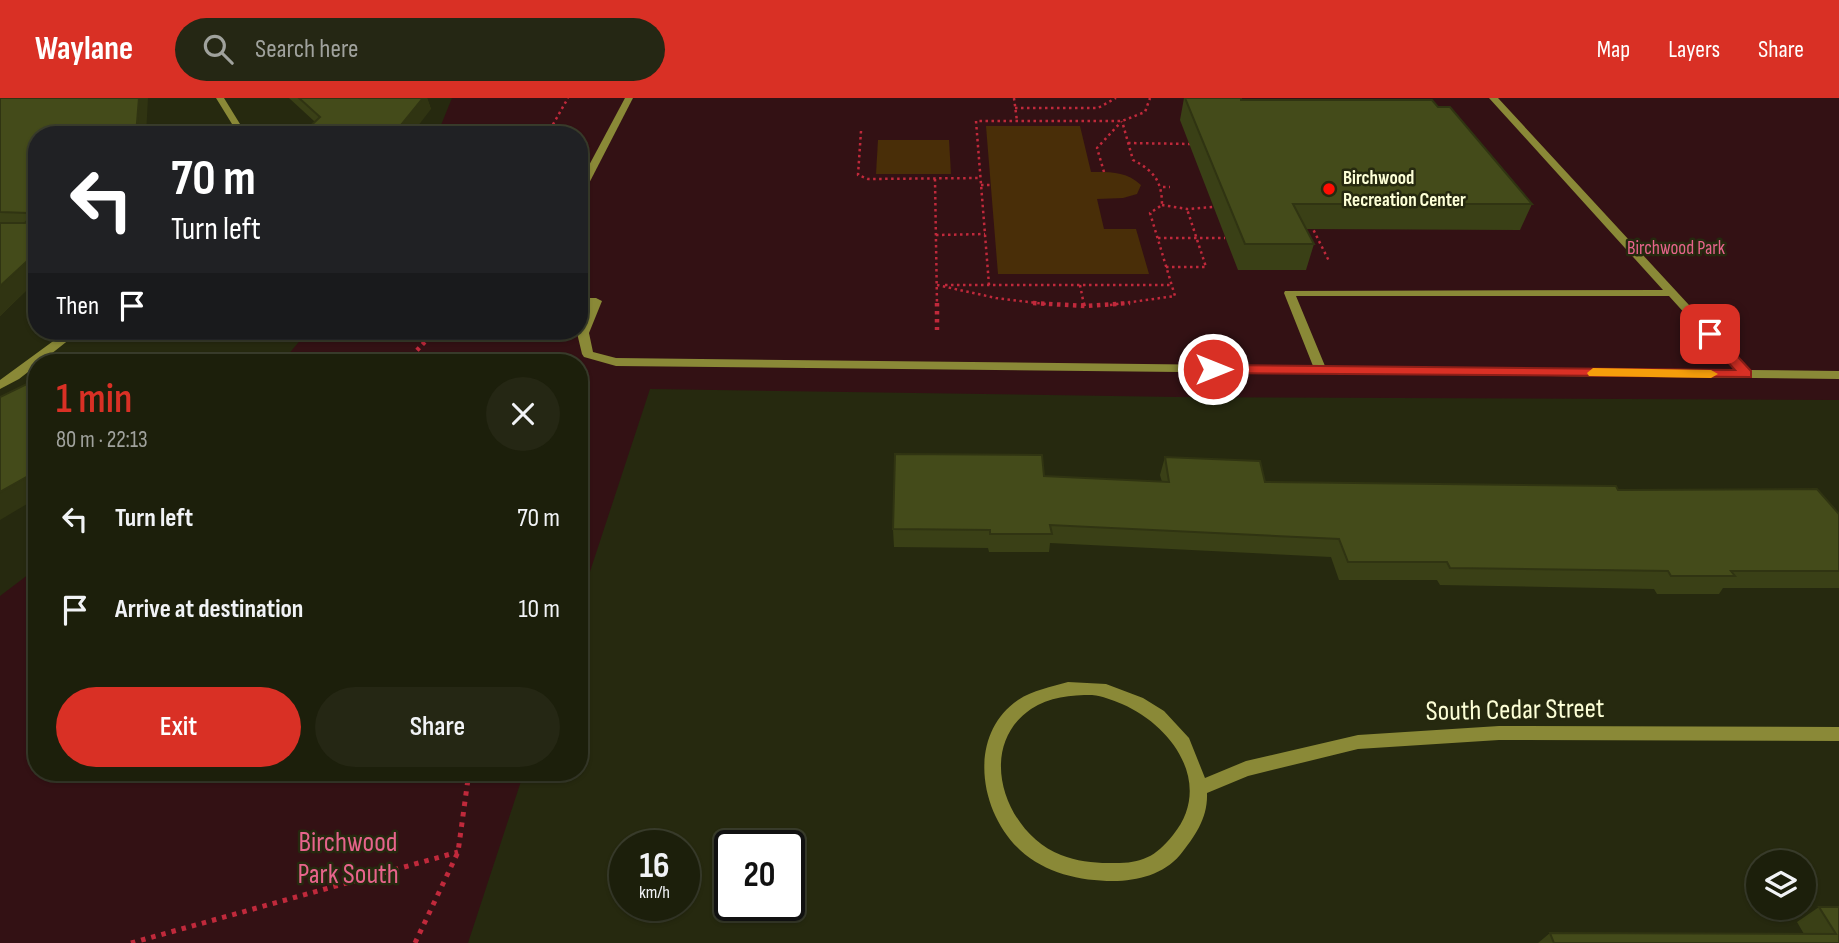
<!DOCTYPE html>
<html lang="en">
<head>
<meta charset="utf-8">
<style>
  :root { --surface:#1c1f0b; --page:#252714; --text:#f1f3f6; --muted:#a0a29d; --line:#3a3d2c; --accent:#d93025 }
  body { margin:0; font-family:"Sofia Sans Condensed",sans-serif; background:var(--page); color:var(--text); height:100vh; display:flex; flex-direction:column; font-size:26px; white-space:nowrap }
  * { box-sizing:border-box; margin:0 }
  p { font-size:23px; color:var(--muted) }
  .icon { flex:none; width:38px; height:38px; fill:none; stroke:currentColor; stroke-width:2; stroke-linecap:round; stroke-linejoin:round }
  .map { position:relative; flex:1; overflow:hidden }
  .side { position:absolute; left:28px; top:256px; width:560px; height:427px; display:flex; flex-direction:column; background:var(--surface); border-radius:28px; box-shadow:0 2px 5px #0004,0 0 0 2px var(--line) }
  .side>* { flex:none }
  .banner { position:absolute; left:28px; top:28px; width:560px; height:214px; border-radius:28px; box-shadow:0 2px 5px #0004,0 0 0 2px var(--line); background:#202124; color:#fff; overflow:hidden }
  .buttons { position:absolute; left:1746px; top:752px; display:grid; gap:14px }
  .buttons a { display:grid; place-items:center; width:70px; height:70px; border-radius:50%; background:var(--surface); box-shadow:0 2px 5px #0004,0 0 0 2px var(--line); font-size:35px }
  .speed { position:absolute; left:609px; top:732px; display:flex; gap:14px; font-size:35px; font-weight:700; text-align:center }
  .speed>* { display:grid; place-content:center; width:91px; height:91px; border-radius:50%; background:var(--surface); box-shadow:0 2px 5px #0004,0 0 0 2px var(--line); line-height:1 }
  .speed small { font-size:18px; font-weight:400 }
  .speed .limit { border:4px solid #111; border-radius:10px; background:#fff; color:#111 }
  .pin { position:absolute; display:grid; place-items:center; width:60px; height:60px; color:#fff; margin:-30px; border-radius:14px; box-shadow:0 4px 10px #0006 }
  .me { position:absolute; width:77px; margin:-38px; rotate:90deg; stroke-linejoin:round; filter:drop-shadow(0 0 5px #0008) }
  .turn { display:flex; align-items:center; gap:24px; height:147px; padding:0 28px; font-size:32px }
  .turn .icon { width:91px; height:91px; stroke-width:2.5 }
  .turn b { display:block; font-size:49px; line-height:60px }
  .then { display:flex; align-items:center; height:66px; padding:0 28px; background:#0003; gap:14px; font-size:26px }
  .round { display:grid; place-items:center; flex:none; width:74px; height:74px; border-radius:37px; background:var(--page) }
  .head { display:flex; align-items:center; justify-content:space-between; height:119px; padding:0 28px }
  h1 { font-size:42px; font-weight:600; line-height:52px; color:var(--accent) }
  .primary-button { display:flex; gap:14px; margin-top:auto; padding:14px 28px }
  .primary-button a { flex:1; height:80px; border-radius:42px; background:var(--accent); color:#fff; font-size:28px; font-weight:600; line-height:80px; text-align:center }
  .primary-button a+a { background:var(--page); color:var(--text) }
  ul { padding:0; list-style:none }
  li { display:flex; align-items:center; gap:21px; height:91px; padding:0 28px }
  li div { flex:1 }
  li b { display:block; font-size:26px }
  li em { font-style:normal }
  header { display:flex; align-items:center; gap:42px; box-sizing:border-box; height:98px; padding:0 35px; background:var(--accent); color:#fff }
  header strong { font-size:33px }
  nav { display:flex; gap:38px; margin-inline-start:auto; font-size:24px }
  .search { width:490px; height:63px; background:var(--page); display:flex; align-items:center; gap:18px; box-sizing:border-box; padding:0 24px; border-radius:38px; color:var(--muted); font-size:26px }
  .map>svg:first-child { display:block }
  .green { fill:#331114 }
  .water { fill:#492e08 }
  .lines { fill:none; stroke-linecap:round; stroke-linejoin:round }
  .path-far2 { stroke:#c0293b; stroke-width:2.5; stroke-dasharray:2.5 3.5; stroke-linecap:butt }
  .path-far1 { stroke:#c0293b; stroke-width:4.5; stroke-dasharray:3.5 4.5; stroke-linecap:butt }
  .path { stroke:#c0293b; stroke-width:5; stroke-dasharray:4.5 6; stroke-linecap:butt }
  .service { fill:#8a8937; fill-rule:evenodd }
  .minor { fill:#8a8937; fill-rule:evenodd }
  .wall { fill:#3a4016 }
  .shaded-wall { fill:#303412 }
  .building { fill:#444b1a; stroke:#303412; stroke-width:2 }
  .route { fill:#d93025; stroke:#8d1f18; stroke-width:2 }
  .slow { fill:#f59e0b }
  .poi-dot { fill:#ff0e03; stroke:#26290f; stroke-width:2.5 }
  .labels { text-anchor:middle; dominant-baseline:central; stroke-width:5; stroke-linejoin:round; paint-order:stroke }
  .far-poi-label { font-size:19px; font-weight:bold; fill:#fdffd7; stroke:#26290f; text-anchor:start }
  .far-park-label { font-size:19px; fill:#e7648c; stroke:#26290f }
  .near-street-label { font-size:28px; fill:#fdffd7; stroke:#26290f }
  .near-park-label { font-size:28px; fill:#e7648c; stroke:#26290f }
</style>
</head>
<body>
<header>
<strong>Waylane</strong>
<div class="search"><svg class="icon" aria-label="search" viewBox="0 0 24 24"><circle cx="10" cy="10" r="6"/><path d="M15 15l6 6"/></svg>Search here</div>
<nav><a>Map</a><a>Layers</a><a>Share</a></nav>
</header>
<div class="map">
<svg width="1839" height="845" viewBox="0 0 1839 845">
  <rect width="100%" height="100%" fill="#26290f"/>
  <g class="green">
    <polygon points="452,0 1839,0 1839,302 1176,299 650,291 579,507 579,264 282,264 308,233 579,233 579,37 437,37"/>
    <polygon points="37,470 37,674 524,674 468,845 0,845 0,498"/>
  </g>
  <g class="water">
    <path d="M986 28H1080L1091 74C1110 74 1126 73 1141 87L1137 96 1123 100 1097 101 1104 131H1136L1149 176H998Z"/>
    <polygon points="878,42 949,42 951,76 876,76"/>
  </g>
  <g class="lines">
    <g class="path-far2">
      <polyline points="1014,0 1017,23"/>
      <polyline points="1015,10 1098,10 1116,0"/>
      <polyline points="861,33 858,77 868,81 981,80"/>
      <polyline points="547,37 568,0"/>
      <polyline points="1128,45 1190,46"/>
      <polyline points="1104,74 1097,50 1121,24"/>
      <polyline points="935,81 937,207"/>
      <polyline points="981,87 990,87"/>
      <polyline points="1163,89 1170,89"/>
      <polyline points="1162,107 1187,111 1213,109"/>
      <polyline points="1311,127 1329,163"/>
      <polyline points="936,137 985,136"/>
      <polyline points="1158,140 1225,140"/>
      <polyline points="1166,169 1206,169 1187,111"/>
      <polyline points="937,187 996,200 1053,207"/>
      <polyline points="945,187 1172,187"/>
      <polyline points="989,187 976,23 1122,23 1145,14 1150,0"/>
      <polyline points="1080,187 1084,207"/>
      <path d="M1110 207 1175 198 1150 115 1162 107C1162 83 1154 73 1133 62L1122 23"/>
    </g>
    <g class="path-far1">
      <polyline points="937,205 937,232"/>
      <polyline points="1033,205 1085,208 1130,205"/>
      <polyline points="1083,205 1084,209"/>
      <polyline points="406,264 435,233"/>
    </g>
    <g class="path">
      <polyline points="131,845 458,754"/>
      <polyline points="415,845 458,754 469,674"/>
    </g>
    <g class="service">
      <polygon points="625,0 633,0 584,95 579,98 579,86"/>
      <path d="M1489 0H1498L1749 272 1839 273V281L616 268 584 259 582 256 577 235 589 206H579V200H596L602 203 589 235 593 254 616 260 1313 268 1284 195 1285 193 1663 192ZM1296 198H1669L1736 272 1325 268Z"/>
    </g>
    <g class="minor">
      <polygon points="216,0 224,0 240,26 240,37 232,37 232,26"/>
      <polygon points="67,233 80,233 41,264 37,264 37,267 19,281 0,291 0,282"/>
      <path d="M1068 584 1106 586 1143 600 1164 613 1189 640 1205 680 1246 663 1358 637 1499 628 1839 629V643L1499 642 1358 651 1248 678 1207 695C1208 720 1195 738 1180 757 1164 776 1138 783 1113 783 1080 783 1045 775 1020 752 979 714 967 637 1018 602 1033 592 1051 589 1068 584ZM1092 597C1103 598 1112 602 1122 606 1173 628 1214 687 1173 737 1154 761 1139 766 1108 765 1093 765 1076 763 1061 757 1006 736 974 650 1031 611 1049 599 1071 597 1092 597Z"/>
    </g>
  </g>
  <g class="wall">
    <polygon points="0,0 148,0 37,182 0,218"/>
    <polygon points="289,0 427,0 431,11 314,23"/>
    <polygon points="1184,0 1241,0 1241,2 1438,9 1532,106 1520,132 1306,131 1314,146 1306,172 1238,172 1180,22"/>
    <polygon points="1165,359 1265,384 1618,392 1839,416 1839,490 1723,490 1719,496 1657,496 1654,491 1440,487 1437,482 1339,482 1331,459 1050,445 1049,454 989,454 988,450 894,449 893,431 1044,378 1162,384 1160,377"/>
    <polygon points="1819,809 1839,809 1839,845 1538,845 1550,835 1804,836 1797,824"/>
  </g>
  <g class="shaded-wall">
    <polygon points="139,0 148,0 146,37 136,37"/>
    <polygon points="423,0 427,0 431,11 411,37 393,37"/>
    <polygon points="37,154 37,182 0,218 0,188"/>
    <polygon points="37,373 37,400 0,422 0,394"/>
  </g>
  <g class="building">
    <polygon points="0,0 139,0 136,37 37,37 37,154 0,188 0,125 25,125 28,122 27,115 0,114"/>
    <polygon points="299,0 423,0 393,37 301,37 320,19"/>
    <polygon points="1185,0 1241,0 1241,2 1432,2 1438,9 1450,9 1532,106 1293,106 1314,146 1245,146"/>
    <polygon points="76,261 81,264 69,264"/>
    <polygon points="37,281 37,373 0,394 0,299"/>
    <polygon points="895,356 1042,357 1044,378 1169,384 1165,359 1260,363 1265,384 1616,388 1618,392 1817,391 1839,416 1839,473 1731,473 1735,478 1671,478 1668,473 1450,470 1447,464 1348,464 1339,441 1050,427 1052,436 990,436 990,432 893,431"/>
    <polygon points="1819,809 1839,809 1839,845 1554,845 1550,835 1836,836"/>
  </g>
  <polygon class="route" points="1710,232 1714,233 1751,273 1751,279 1213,275 1206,271 1213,267 1735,272 1703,236"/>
  <polygon class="slow" points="1593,270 1711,272 1718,276 1711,280 1589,278 1587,275"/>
  <circle class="poi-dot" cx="1329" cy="91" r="7"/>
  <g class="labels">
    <g class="far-poi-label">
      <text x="1343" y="80">Birchwood<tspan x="1343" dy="22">Recreation Center</tspan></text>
    </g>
    <g class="far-park-label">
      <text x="1676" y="150">Birchwood Park</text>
    </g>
    <g class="near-street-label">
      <text transform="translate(1515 612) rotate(-1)">South Cedar Street</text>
    </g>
    <g class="near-park-label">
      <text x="348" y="744">Birchwood<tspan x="348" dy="32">Park South</tspan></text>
    </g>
  </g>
</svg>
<div class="buttons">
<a><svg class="icon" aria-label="layers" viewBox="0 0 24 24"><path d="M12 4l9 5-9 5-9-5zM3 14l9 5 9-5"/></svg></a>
</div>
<div class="speed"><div>16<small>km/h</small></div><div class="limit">20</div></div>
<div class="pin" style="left:1710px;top:236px;background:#d93025"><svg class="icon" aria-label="arrive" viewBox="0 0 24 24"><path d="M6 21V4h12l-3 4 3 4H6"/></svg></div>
<svg class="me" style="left:1213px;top:271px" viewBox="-20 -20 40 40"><circle r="17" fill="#d93025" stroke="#fff" stroke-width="3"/><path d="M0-11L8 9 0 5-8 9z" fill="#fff"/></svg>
<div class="banner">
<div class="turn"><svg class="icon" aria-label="left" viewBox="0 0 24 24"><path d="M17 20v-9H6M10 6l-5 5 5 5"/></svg><div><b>70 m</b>Turn left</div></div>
<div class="then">Then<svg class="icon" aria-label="arrive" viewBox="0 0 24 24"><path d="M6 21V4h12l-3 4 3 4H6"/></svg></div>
</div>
<section class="side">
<div class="head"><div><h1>1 min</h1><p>80 m · 22:13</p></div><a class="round"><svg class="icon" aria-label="close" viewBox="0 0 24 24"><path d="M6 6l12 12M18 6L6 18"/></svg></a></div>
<ul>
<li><svg class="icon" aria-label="left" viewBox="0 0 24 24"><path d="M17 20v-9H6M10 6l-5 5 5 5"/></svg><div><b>Turn left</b></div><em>70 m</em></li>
<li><svg class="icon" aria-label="arrive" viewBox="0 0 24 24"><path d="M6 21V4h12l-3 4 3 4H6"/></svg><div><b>Arrive at destination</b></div><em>10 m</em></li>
</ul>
<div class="primary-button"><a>Exit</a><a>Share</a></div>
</section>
</div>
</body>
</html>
